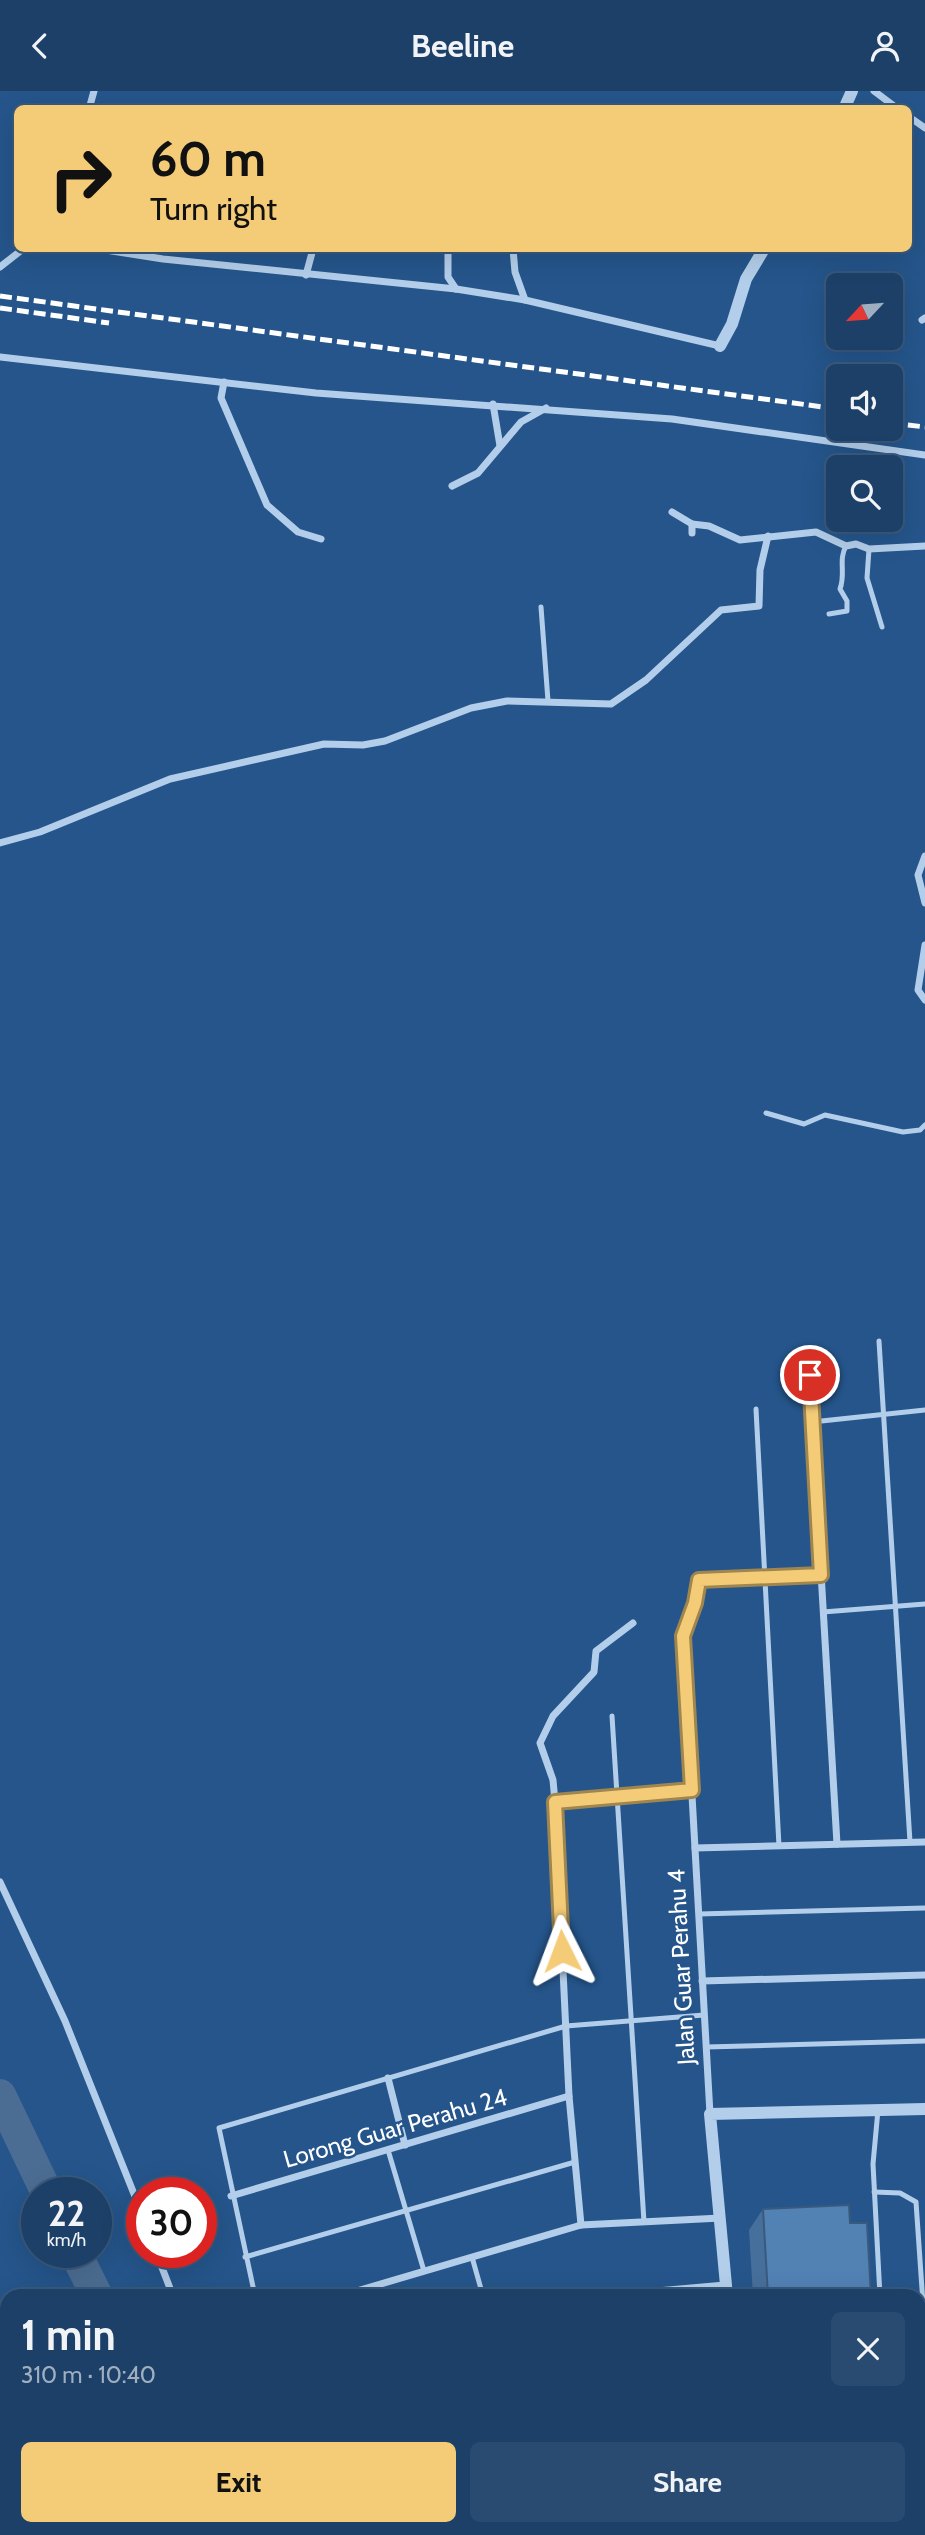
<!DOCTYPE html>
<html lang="en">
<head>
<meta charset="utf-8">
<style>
  :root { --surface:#1c4068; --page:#294b71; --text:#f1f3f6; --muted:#a0afc0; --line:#3a597c; --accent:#f4cc78 }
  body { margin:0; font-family:Cabin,sans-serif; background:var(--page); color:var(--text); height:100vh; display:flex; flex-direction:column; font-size:26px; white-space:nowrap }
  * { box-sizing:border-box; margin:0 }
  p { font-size:23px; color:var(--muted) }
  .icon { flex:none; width:38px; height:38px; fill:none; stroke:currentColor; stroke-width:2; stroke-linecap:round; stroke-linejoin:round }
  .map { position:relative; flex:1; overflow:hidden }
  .side { position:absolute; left:0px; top:2198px; width:926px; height:247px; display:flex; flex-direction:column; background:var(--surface); border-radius:21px 21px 0 0; box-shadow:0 7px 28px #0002,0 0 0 2px var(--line) }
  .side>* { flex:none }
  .banner { position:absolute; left:14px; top:14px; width:898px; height:147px; border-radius:10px; box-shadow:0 7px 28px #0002,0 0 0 2px var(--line); background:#f4cc78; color:#111; overflow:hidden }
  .needle { width:46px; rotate:244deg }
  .fabs { position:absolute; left:826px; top:182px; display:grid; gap:14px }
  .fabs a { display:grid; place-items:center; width:77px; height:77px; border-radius:10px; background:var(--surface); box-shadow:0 7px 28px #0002,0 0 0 2px var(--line); font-size:35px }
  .speed { position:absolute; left:21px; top:2086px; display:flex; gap:14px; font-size:35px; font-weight:700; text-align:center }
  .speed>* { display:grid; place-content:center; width:91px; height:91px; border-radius:50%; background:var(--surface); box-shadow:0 7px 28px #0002,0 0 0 2px var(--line); line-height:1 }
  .speed small { font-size:18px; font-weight:400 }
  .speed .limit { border:10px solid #d22; background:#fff; color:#111 }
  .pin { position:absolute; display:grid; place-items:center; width:60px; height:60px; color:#fff; margin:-30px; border:4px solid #fff; border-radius:50%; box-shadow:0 2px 7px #0007 }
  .me { position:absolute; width:77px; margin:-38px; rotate:357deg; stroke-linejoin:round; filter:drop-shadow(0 0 5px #0008) }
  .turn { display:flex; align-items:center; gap:24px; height:147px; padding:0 21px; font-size:32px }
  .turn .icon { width:91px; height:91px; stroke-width:2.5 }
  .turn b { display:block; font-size:49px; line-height:60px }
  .round { display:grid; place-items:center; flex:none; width:74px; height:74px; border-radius:10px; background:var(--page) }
  .summary { display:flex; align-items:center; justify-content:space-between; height:119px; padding:0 21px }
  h1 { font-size:42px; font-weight:800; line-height:52px }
  .cta { display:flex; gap:14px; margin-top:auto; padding:14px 21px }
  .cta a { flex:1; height:80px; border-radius:10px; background:var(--accent); color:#111; font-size:28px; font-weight:800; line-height:80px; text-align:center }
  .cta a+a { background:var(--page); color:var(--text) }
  header { display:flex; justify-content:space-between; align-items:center; height:91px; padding:0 21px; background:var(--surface); font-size:32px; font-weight:800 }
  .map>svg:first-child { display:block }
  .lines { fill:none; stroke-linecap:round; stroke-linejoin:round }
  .river { stroke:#4c6d93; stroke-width:32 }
  .path { stroke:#b3ceea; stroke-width:3.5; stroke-dasharray:3.5 5; stroke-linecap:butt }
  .service { stroke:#b3ceea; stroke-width:5 }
  .minor { stroke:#b3ceea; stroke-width:7 }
  .tertiary { stroke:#b3ceea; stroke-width:12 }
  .rail { stroke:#fff; stroke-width:5; stroke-dasharray:12 5; stroke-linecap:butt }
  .wall { fill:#476f9b }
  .building { fill:#5281b4; stroke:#395a7e; stroke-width:2 }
  .route-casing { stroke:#9f854e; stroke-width:18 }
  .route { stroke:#f4cc78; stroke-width:12 }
  .labels { text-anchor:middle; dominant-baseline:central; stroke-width:5; stroke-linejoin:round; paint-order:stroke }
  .street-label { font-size:24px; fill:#fff; stroke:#25558b }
</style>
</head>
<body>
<header><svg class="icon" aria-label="back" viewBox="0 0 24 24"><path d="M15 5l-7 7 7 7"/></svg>Beeline<svg class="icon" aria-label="person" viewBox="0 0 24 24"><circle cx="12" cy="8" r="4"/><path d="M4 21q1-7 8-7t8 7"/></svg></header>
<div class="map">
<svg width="925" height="2444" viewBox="0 0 925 2444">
  <rect width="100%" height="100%" fill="#25558b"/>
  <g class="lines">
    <g class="river">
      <polyline points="0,2004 47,2102"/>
      <polyline points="75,2161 97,2205"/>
      <polyline points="199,2438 201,2444"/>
    </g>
    <polyline class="path" points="0,2274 7,2288"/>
    <g class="service">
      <polyline points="869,458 867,487 882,536"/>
      <polyline points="541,516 548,610"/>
      <path d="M829 523 847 520V510L840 498C846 482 838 469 846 455"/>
      <polyline points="766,1022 804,1033 825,1024 903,1041 920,1039 925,1034"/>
      <polyline points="879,1250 910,1751"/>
      <polyline points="756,1318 779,1755"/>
      <polyline points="812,1331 925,1319"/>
      <polyline points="823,1521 925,1513"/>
      <polyline points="683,1545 695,1512 699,1489 821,1484"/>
      <polyline points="612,1625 644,2131"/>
      <polyline points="555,1711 692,1699"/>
      <polyline points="699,1823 925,1817"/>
      <polyline points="706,1956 925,1950"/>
      <polyline points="878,2019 873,2073 880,2205"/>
      <polyline points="388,2059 424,2180"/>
      <polyline points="874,2101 900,2102 916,2111 924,2227 919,2235"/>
      <polyline points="245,2166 575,2071"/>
      <polyline points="472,2166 483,2205"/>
      <polyline points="255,2205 219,2037 566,1935 704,1924"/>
      <polyline points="589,2205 725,2193"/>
      <polyline points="919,2350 925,2350"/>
    </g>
    <g class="minor">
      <polyline points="874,0 898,18"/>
      <polyline points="89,18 94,0"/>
      <polyline points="908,25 925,37"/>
      <polyline points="99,158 163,168 456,198 525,209 720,255"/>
      <polyline points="448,158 448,186 456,198"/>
      <polyline points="513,158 515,181 525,209"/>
      <polyline points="0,176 23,158"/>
      <polyline points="306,184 313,158"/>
      <polyline points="922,229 925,227"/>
      <polyline points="0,266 316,302 672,328 925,364"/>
      <polyline points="224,291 221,307 267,414 298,441 321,448"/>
      <polyline points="493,313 500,355"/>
      <polyline points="452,395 478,382 521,331 546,317"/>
      <polyline points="672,421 692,433"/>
      <polyline points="692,442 692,433 709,435 740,449 816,441 846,455 856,453 869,458 925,455"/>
      <polyline points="0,752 40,741 170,688 324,653 363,654 385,650 471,617 507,610 611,613 646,589 721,519 759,515 760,479 768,445"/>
      <polyline points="925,765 918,784 925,812"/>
      <polyline points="925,854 918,899 925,909"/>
      <polyline points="808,1261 837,1753"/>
      <polyline points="683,1545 710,2023"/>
      <polyline points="695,1757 925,1751"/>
      <polyline points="0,1791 65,1930 142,2123"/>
      <polyline points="702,1890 925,1884"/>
      <polyline points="388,1987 405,2054"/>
      <polyline points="231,2105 569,2005"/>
      <polyline points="581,2134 569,2005 555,1711 553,1689 540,1652 553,1625 594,1581 596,1560 633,1532"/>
      <polyline points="156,2161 173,2205"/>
      <polyline points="340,2205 581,2134 721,2127"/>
      <polyline points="919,2416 925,2416"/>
      <polyline points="81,2438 84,2444"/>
      <polyline points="298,2444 300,2438"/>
    </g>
    <g class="tertiary">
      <polyline points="844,18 852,0"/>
      <polyline points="720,255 732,233 746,188 764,158"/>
      <polyline points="727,2205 710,2023 925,2018"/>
      <polyline points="744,2438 744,2444"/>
    </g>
    <g class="rail">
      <polyline points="0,205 838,318"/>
      <polyline points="0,217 109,232"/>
      <polyline points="891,332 925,336"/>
    </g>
  </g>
  <polygon class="wall" points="763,2118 850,2132 871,2205 753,2205 749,2139"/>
  <polygon class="building" points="849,2114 850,2132 867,2132 871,2205 768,2205 763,2118"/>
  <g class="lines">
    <defs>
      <polyline id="route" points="562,1860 555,1711 692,1699 683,1545 695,1512 699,1489 821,1484 810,1284"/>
    </defs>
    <use href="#route" class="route-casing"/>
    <use href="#route" class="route"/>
  </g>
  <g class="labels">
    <g class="street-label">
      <text transform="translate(681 1876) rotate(-93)">Jalan Guar Perahu 4</text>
      <text transform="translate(395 2037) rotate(-16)">Lorong Guar Perahu 24</text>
    </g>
  </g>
</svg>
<div class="fabs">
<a><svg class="needle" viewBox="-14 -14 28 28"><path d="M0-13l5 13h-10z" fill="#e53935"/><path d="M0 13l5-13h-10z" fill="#a0afc0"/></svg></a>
<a><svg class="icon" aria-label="sound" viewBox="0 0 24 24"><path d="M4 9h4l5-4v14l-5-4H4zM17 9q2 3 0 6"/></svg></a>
<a><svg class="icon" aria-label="search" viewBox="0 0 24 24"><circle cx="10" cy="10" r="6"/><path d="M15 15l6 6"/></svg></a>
</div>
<div class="speed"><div>22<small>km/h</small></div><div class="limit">30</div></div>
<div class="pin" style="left:810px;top:1284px;background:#d93025"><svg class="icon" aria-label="arrive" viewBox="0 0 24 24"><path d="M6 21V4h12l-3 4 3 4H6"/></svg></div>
<svg class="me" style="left:562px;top:1860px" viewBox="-20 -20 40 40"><path d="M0-17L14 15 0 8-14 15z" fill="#f4cc78" stroke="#fff" stroke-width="4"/></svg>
<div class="banner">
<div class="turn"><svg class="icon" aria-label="right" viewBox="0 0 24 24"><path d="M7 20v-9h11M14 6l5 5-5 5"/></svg><div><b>60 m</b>Turn right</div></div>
</div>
<section class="side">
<div class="summary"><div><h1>1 min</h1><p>310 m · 10:40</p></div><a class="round"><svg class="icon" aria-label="close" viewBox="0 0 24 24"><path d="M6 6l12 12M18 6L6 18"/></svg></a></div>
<div class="cta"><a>Exit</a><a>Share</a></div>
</section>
</div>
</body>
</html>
